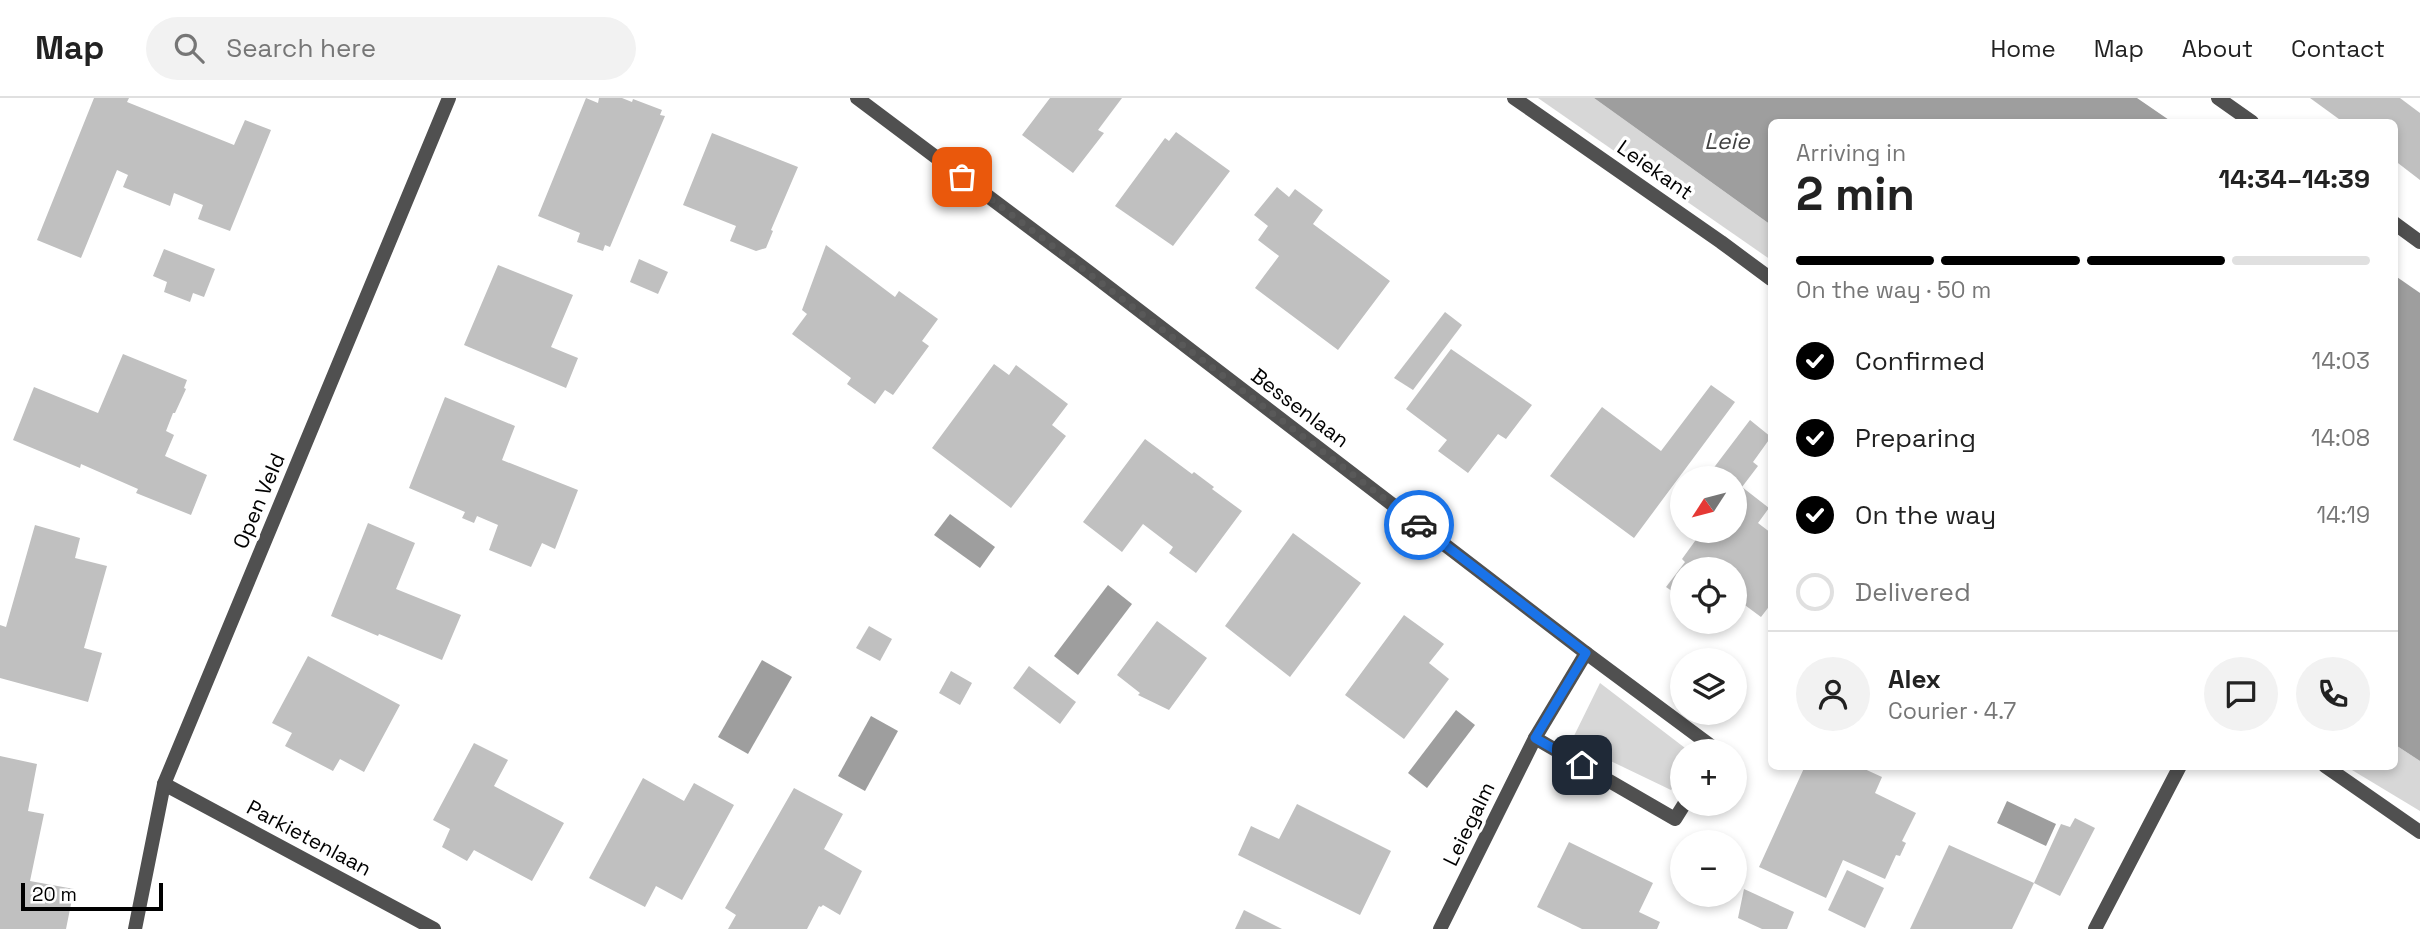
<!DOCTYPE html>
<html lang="en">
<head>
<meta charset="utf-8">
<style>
  :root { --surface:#fff; --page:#f2f2f2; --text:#222; --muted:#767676; --line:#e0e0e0; --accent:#000 }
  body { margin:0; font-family:"Space Grotesk",sans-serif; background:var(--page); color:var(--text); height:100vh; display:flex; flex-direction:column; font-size:26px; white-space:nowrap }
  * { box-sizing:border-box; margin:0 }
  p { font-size:23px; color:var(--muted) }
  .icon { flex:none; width:38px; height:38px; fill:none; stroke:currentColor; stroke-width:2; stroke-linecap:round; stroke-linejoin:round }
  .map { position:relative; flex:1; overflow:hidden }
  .side { position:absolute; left:1768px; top:21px; width:630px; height:651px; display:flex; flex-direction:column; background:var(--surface); border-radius:10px; box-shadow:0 4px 10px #0003 }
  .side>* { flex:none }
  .needle { width:46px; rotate:234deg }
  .controls { position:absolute; left:1670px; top:368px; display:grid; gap:14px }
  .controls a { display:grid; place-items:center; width:77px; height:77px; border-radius:50%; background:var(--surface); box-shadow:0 4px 10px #0003; font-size:35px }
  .scale { position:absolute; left:21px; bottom:18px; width:142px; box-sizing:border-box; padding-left:7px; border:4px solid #000; border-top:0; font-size:19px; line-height:24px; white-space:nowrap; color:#000; -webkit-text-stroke:5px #fff; paint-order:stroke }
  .pin { position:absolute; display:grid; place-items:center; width:60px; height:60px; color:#fff; margin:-30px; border-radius:14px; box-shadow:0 4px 10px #0006 }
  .courier { position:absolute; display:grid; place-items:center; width:70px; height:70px; margin:-35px; border:5px solid #1a73e8; border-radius:50%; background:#fff; color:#222; box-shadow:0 2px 9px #0007 }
  .overview em { font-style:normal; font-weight:700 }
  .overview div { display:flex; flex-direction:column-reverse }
  .overview { display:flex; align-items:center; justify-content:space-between; height:119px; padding:0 28px }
  h1 { font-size:46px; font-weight:700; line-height:52px }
  .bar { display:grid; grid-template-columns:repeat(4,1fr); gap:10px 7px; align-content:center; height:84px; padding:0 28px }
  .bar i { height:9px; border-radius:5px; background:var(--line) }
  .bar .selected { background:var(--accent) }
  .bar p { grid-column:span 4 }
  .line { display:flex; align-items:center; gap:18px; padding:0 28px; border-top:2px solid var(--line) }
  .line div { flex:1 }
  .round { display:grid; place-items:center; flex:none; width:74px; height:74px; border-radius:37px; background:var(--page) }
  ol { padding:0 28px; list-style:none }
  li { display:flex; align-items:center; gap:21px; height:77px }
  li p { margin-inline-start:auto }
  li .icon { padding:7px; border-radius:50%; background:var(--accent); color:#fff; stroke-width:4 }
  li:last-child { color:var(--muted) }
  li i { width:38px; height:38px; border:4px solid var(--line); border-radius:50% }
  header { display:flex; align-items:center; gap:42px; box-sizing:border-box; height:98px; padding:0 35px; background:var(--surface); border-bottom:2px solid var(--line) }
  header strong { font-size:33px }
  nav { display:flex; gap:38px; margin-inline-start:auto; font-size:24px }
  .search { width:490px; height:63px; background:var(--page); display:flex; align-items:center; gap:18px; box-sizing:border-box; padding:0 24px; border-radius:38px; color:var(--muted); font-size:26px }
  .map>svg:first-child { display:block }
</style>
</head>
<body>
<header>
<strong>Map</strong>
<div class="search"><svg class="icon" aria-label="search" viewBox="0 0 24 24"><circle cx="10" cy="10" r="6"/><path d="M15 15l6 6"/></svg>Search here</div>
<nav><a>Home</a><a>Map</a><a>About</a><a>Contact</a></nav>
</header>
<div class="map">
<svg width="2420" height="831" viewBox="0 0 2420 831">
  <rect width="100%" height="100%" fill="#fff"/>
  <g fill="#d7d7d7">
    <polygon points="1538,0 1594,0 1771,127 1771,162"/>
    <polygon points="1600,585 1689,653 1682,653 1682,677 1671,692 1571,644"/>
    <polygon points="2394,646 2420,663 2420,713 2347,669 2394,668"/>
  </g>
  <g fill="#9e9e9e">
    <polygon points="1594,0 2137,0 2172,24 1771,24 1771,127"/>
    <polygon points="2394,177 2420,195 2420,663 2394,646"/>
    <polygon points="950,416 995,449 980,470 934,437"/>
    <polygon points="1108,487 1132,506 1078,577 1054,558"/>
    <polygon points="762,562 792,579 748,656 718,639"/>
    <polygon points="1456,612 1475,627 1427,690 1408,675"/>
    <polygon points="871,618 898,633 865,693 838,678"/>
    <polygon points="2007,703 2056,726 2046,748 1997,725"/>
  </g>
  <g fill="#c0c0c0">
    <polygon points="94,0 129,0 127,4 234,47 245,22 271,32 230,133 198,121 203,107 174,95 170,108 123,89 128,77 117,72 81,160 37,142"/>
    <polygon points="586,0 598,5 599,0 622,0 632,4 633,1 662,12 660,17 665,18 610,149 605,147 603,153 577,144 580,135 538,118"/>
    <polygon points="1050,0 1122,0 1098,32 1104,35 1073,75 1022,37"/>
    <polygon points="2310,0 2400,0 2420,15 2420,82 2394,62 2394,24 2343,24"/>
    <polygon points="1176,34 1230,73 1173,148 1115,108 1165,40 1169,43"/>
    <polygon points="712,35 798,69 771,132 773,133 766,150 756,153 730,143 736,128 683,107"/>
    <polygon points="1277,89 1289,99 1295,91 1323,112 1313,126 1390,183 1338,252 1255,190 1279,158 1258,142 1268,128 1254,117"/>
    <polygon points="826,147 895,199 899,193 938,221 922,243 929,248 893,297 885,292 875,306 847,286 851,280 792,236 807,216 802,212"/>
    <polygon points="164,151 215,171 204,199 193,195 190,204 164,194 167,184 153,178"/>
    <polygon points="639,161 668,174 658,196 630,184"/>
    <polygon points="498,167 573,197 551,249 578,260 566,290 464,247"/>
    <polygon points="1445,214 1462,227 1413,292 1394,280"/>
    <polygon points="1451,251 1532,307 1506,341 1498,336 1468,375 1438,353 1447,342 1406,311"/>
    <polygon points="123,256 187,282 184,290 186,291 175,315 173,315 166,333 174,337 165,358 207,377 191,417 136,395 138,391 81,366 80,370 13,342 34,289 98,315"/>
    <polygon points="994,266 1009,277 1016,267 1068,306 1052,327 1066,338 1011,410 932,350"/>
    <polygon points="1711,287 1735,304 1634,440 1550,378 1602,309 1661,353"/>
    <polygon points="445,299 515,328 502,362 578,392 555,451 542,445 531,469 489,452 498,427 477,418 474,425 462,420 465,414 409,390"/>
    <polygon points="1750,322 1771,339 1753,364 1758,368 1742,389 1769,410 1758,425 1771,435 1771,506 1761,519 1734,499 1734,471 1682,471 1682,500 1666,489 1685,464 1682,461 1703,432 1734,432 1734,380 1706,380"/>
    <polygon points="1145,341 1192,376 1194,374 1214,389 1212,391 1242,413 1196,475 1169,455 1173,449 1143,426 1122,454 1083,424"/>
    <polygon points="368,425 415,445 396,491 461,517 442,562 379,536 378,538 331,518"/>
    <polygon points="35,427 80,440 75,460 107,468 84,550 102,555 88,604 0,580 0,527 6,529"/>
    <polygon points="1293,435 1361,485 1290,579 1225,528"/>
    <polygon points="1404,517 1444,546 1429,565 1449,581 1404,641 1345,597"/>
    <polygon points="1157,523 1207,560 1169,612 1138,597 1140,595 1117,577"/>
    <polygon points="869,528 892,541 880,563 856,550"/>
    <polygon points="308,558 400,607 364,674 340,661 333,673 285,648 292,635 272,625"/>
    <polygon points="1029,568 1076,604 1060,626 1013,590"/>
    <polygon points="951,573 972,585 960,607 939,595"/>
    <polygon points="474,645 508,662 494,688 564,725 532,783 474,752 467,763 442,749 450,731 433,722"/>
    <polygon points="0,658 37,666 28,713 44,716 30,783 74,791 66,831 0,831"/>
    <polygon points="1805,668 1858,668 1882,679 1875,695 1916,715 1902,743 1906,745 1900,758 1896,757 1885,781 1843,762 1826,800 1759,769"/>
    <polygon points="643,680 684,703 694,685 734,707 682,802 656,788 645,809 589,780"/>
    <polygon points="794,690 843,716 824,751 862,773 840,817 823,807 821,809 819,808 807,831 728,831 736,817 725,810"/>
    <polygon points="1297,706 1391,753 1360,817 1238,757 1251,728 1279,741"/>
    <polygon points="2075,720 2095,730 2060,798 2034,785 2061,726 2070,729"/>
    <polygon points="1569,744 1653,785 1639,814 1660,824 1657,831 1582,831 1537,809"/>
    <polygon points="1949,747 2034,785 2012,831 1910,831"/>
    <polygon points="1847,772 1884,790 1865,830 1828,812"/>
    <polygon points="1744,791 1794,814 1787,831 1762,831 1738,820"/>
    <polygon points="1244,812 1282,831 1235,831"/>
  </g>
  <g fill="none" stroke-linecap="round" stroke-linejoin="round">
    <g stroke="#505050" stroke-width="14">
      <polyline points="1514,0 1721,144 1771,181"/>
      <polyline points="2218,0 2252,24"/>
      <polyline points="2394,125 2420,144"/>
      <polyline points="2325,668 2420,734"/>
    </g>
    <g stroke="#505050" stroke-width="14">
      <polyline points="857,0 1089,174 1586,555 1718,653"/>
      <polyline points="1535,640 1675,721 1685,705"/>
      <polyline points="164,686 434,831"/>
      <polyline points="135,831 164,686 449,0"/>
      <polyline points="1440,831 1535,640 1586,555"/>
      <polyline points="2095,831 2180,668"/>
    </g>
  </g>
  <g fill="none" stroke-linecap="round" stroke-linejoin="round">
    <polyline stroke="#595959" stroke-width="7" stroke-dasharray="0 12.6" points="962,79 1419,427"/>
    <polyline stroke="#1a73e8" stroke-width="9" points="1419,427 1586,555 1535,640 1582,667"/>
  </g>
  <g text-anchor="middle" stroke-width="7" stroke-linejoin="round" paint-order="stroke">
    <g font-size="21" fill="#000" stroke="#fff">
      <text transform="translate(1655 72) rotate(35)" y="7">Leiekant</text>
      <text transform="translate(1300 310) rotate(37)" y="7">Bessenlaan</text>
      <text transform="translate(259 403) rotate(-67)" y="7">Open Veld</text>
      <text transform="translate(1469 726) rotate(-64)" y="7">Leiegalm</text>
      <text transform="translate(309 740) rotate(28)" y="7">Parkietenlaan</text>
    </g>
    <g font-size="23" font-style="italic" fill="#3f3f3f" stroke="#fff">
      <text x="1727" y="51">Leie</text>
    </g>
  </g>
</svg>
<div class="controls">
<a><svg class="needle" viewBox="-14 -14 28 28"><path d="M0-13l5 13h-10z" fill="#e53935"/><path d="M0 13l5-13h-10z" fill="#767676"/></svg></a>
<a><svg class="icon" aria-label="locate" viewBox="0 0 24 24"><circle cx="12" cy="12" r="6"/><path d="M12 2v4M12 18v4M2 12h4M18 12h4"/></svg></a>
<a><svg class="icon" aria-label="layers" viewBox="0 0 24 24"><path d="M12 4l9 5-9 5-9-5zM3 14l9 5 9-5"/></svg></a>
<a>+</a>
<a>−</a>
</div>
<div class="scale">20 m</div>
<div class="pin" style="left:962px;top:79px;background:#ea580c"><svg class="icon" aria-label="bag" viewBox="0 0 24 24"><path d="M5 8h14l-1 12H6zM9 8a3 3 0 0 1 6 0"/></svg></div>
<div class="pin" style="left:1582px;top:667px;background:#1f2937"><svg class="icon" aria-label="home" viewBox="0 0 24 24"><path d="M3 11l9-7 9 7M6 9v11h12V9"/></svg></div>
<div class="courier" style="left:1419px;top:427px"><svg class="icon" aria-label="car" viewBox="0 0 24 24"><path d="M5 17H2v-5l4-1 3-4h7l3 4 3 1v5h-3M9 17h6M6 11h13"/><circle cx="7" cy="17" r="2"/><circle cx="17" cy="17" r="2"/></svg></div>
<section class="side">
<div class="overview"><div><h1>2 min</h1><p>Arriving in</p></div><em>14:34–14:39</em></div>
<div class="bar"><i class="selected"></i><i class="selected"></i><i class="selected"></i><i></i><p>On the way · 50 m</p></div>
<ol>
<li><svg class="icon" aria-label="check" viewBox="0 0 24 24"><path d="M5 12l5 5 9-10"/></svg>Confirmed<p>14:03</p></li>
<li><svg class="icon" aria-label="check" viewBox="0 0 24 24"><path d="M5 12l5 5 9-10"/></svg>Preparing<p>14:08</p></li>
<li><svg class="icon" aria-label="check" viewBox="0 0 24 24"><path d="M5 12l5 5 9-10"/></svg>On the way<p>14:19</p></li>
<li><i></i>Delivered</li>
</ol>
<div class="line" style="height:126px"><a class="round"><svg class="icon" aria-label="person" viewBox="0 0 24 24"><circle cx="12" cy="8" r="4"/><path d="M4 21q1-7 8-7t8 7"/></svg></a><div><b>Alex</b><p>Courier · 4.7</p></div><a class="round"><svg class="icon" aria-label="chat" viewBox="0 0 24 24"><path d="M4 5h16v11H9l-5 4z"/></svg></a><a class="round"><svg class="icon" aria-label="phone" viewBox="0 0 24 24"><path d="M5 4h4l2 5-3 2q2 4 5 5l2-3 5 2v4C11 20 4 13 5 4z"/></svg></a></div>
</section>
</div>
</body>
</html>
